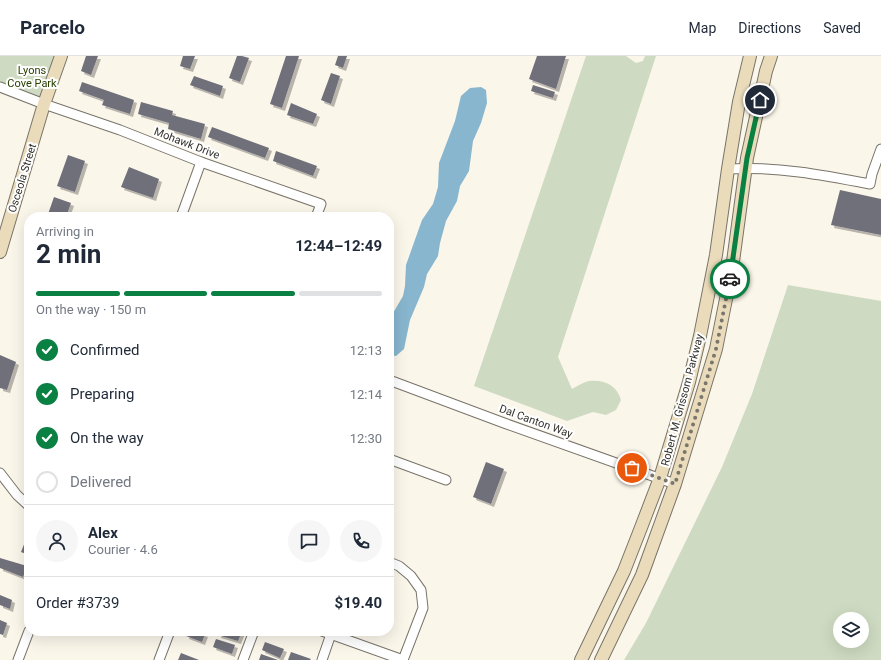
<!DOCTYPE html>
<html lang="en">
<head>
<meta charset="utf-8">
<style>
  :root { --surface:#fff; --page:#f6f6f7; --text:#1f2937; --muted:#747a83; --line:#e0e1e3; --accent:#0b8043 }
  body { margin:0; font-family:Roboto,sans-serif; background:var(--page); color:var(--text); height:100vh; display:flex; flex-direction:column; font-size:15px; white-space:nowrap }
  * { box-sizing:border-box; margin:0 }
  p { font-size:13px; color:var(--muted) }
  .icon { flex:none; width:22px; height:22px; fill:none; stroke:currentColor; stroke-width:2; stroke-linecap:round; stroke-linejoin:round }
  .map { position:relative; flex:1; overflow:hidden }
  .sheet { position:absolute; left:24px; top:156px; width:370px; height:424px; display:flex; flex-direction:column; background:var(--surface); border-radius:16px; box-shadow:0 4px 16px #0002 }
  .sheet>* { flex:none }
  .buttons { position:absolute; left:833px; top:556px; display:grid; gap:8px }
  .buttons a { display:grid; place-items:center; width:36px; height:36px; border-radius:50%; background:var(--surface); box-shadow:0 4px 16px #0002; font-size:20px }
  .pin { position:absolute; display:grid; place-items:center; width:34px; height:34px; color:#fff; margin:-17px; border:2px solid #fff; border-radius:50%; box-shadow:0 1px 4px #0007 }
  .courier { position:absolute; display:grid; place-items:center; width:40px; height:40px; margin:-20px; border:3px solid #0b8043; border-radius:50%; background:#fff; color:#222; box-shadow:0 1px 5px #0007 }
  .summary em { font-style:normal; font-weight:700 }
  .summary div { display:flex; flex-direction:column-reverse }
  .summary { display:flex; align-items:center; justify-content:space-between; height:68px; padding:0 12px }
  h1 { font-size:26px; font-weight:700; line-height:30px }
  .bar { display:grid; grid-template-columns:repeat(4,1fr); gap:6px 4px; align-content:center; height:48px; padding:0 12px }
  .bar i { height:5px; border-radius:3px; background:var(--line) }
  .bar .on { background:var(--accent) }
  .bar p { grid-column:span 4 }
  .line { display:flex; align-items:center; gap:10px; padding:0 12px; border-top:1px solid var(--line) }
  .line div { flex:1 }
  .round { display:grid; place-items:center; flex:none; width:42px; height:42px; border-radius:21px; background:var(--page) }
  ol { padding:0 12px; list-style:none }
  li { display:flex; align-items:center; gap:12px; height:44px }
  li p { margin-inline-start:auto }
  li .icon { padding:4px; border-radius:50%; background:var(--accent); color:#fff; stroke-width:4 }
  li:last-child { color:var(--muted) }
  li i { width:22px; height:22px; border:2px solid var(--line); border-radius:50% }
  header { display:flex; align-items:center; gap:24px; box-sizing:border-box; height:56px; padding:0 20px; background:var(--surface); border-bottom:1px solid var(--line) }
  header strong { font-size:19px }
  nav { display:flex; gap:22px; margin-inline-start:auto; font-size:14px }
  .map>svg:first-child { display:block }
</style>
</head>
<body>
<header>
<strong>Parcelo</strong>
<nav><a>Map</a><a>Directions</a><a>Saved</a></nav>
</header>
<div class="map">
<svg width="881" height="604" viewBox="0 0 881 604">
  <defs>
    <filter id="shadow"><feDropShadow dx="3" dy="3" stdDeviation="0" flood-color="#0004"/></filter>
  </defs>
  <rect width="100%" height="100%" fill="#fbf6ea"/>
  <g fill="#cedac1" fill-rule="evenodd">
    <polygon points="0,0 61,0 44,48 0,31"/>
    <path d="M586,0h40l10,7 7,-2 2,-5h11l-98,301 14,32c5,-3 12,-7 17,-8 15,-2 28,4 32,19l-5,10 -10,5 -13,-3 -26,9 -93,-35z"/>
    <path d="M788,229l93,16v359h-257l22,-37 76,-156 30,-73zM840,563h22v22h-22z"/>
  </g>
  <polygon fill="#87b6ce" points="481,31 486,34 487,47 481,67 473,85 469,115 460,130 457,145 446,165 440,187 438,200 427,218 424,231 410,264 404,293 396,300 389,299 389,264 403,240 405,230 406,209 422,164 433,148 438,131 439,107 455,65 461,40 470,32"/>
  <g fill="#706f7a" filter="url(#shadow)">
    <polygon points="86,0 98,0 91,19 81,15"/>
    <polygon points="183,0 195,0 190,13 180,10"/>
    <polygon points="237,0 242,0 249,2 240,26 229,22"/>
    <polygon points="286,0 299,0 282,52 270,48"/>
    <polygon points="338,0 347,0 343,12 335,9"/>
    <polygon points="537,0 566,0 556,33 529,23"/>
    <polygon points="331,17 340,20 331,48 321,44"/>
    <polygon points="194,20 223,30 220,40 190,29"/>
    <polygon points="82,26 134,44 130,58 102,49 104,44 79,35"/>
    <polygon points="533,29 555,36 553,42 531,35"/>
    <polygon points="141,46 173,55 172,59 205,68 201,83 168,73 169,67 138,58"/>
    <polygon points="291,47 317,58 313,68 287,59"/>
    <polygon points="212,71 269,92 265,102 208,81"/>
    <polygon points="276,95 317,110 313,120 273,105"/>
    <polygon points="68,99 85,105 75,136 57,130"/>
    <polygon points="129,111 159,123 153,142 121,131"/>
    <polygon points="840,134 881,143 881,179 831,169"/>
    <polygon points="54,141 71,147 66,161 47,161"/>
    <polygon points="0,299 16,306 7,334 0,332"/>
    <polygon points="486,406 504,413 491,448 473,441"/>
    <polygon points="29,476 29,499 21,496"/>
    <polygon points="0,502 27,510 23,521 0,512"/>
    <polygon points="0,539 12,544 10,553 0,549"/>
    <polygon points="0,564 7,567 3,579 0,578"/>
    <polygon points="188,575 196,575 205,578 202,586 186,580"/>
    <polygon points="219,575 242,575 238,585 218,579"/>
    <polygon points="216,583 235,589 232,598 213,591"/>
    <polygon points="265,586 284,593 280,602 262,594"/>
    <polygon points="291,596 311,603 310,604 288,604"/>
    <polygon points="181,597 199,604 178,604"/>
    <polygon points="261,598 278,604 259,604"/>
  </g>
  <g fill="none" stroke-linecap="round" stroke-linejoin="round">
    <defs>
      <g id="street">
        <polyline points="0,31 44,48 120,74 201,106 321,148 316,161"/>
        <path d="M728,113c47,-3 95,6 142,15l2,-10 9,-25"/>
        <polyline points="181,161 201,106"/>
        <polyline points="389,324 504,367 675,428"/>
        <polyline points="389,403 446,424"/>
        <polyline points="0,417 17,439 29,450"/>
        <polyline points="389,506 399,510 411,520 421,534 423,552 403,604"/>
        <polyline points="322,575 403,604"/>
        <polyline points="18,604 29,575"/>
        <polyline points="159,604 170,575"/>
        <polyline points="243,604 254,575"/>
        <polyline points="322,604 331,578"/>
      </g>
      <g id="secondary">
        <polyline points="0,196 44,48 61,0"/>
        <polyline points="581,604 624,515 642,469 660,422 689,326 700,280 716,199 728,113 739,46 750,0"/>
        <polyline points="601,604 642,519 675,428 716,293 732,213 747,102 766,15 771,0"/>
      </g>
    </defs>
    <use href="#street" stroke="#79746a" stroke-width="11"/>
    <use href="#secondary" stroke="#79746a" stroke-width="14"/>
    <use href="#street" stroke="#fff" stroke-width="9"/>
    <use href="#secondary" stroke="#eadcbb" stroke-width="12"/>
  </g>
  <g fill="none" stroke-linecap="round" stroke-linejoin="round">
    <polyline stroke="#79766e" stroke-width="4" stroke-dasharray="0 7.2" points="632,412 675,428 716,293 730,223"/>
    <polyline stroke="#0b8043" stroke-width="5" points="730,223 747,102 760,44"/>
  </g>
  <g text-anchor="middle" stroke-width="4" stroke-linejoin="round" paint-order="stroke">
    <g font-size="11" fill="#283f00" stroke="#fff">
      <text x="32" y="18">Lyons<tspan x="32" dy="13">Cove Park</tspan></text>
    </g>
    <g font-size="11" fill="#33312c" stroke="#fff">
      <text transform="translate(187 87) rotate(21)" y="4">Mohawk Drive</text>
      <text transform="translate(22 122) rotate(-73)" y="4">Osceola Street</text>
      <text transform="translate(682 344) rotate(-75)" y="4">Robert M. Grissom Parkway</text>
      <text transform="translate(536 365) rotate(20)" y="4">Dal Canton Way</text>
    </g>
  </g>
</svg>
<div class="buttons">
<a><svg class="icon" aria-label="layers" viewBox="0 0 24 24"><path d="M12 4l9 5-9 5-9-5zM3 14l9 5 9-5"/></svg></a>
</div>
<div class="pin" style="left:632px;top:412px;background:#ea580c"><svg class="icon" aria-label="bag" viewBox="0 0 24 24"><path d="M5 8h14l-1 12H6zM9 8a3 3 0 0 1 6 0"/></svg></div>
<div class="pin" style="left:760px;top:44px;background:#1f2937"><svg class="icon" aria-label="home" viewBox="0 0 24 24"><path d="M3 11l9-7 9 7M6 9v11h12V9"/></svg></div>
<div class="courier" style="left:730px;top:223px"><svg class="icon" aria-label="car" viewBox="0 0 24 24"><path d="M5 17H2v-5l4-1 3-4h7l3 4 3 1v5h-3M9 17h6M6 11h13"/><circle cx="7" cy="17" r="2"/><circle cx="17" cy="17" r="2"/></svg></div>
<section class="sheet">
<div class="summary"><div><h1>2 min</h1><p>Arriving in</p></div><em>12:44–12:49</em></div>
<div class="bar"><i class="on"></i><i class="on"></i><i class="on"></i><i></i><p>On the way · 150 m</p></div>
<ol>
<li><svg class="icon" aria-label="check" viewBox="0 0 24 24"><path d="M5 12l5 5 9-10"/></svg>Confirmed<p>12:13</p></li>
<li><svg class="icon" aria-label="check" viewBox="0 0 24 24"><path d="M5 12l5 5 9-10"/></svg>Preparing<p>12:14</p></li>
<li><svg class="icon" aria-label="check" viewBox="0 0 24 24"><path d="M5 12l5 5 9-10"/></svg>On the way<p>12:30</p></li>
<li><i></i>Delivered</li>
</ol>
<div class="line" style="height:72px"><a class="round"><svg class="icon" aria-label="person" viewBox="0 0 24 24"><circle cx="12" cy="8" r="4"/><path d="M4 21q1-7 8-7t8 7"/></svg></a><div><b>Alex</b><p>Courier · 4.6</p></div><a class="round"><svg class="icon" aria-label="chat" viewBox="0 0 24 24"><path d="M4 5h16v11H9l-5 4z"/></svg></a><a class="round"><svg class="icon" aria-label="phone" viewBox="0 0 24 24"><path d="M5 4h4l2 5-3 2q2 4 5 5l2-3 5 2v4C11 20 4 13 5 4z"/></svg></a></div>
<div class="line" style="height:52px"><div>Order #3739</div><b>$19.40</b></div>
</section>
</div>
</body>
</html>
